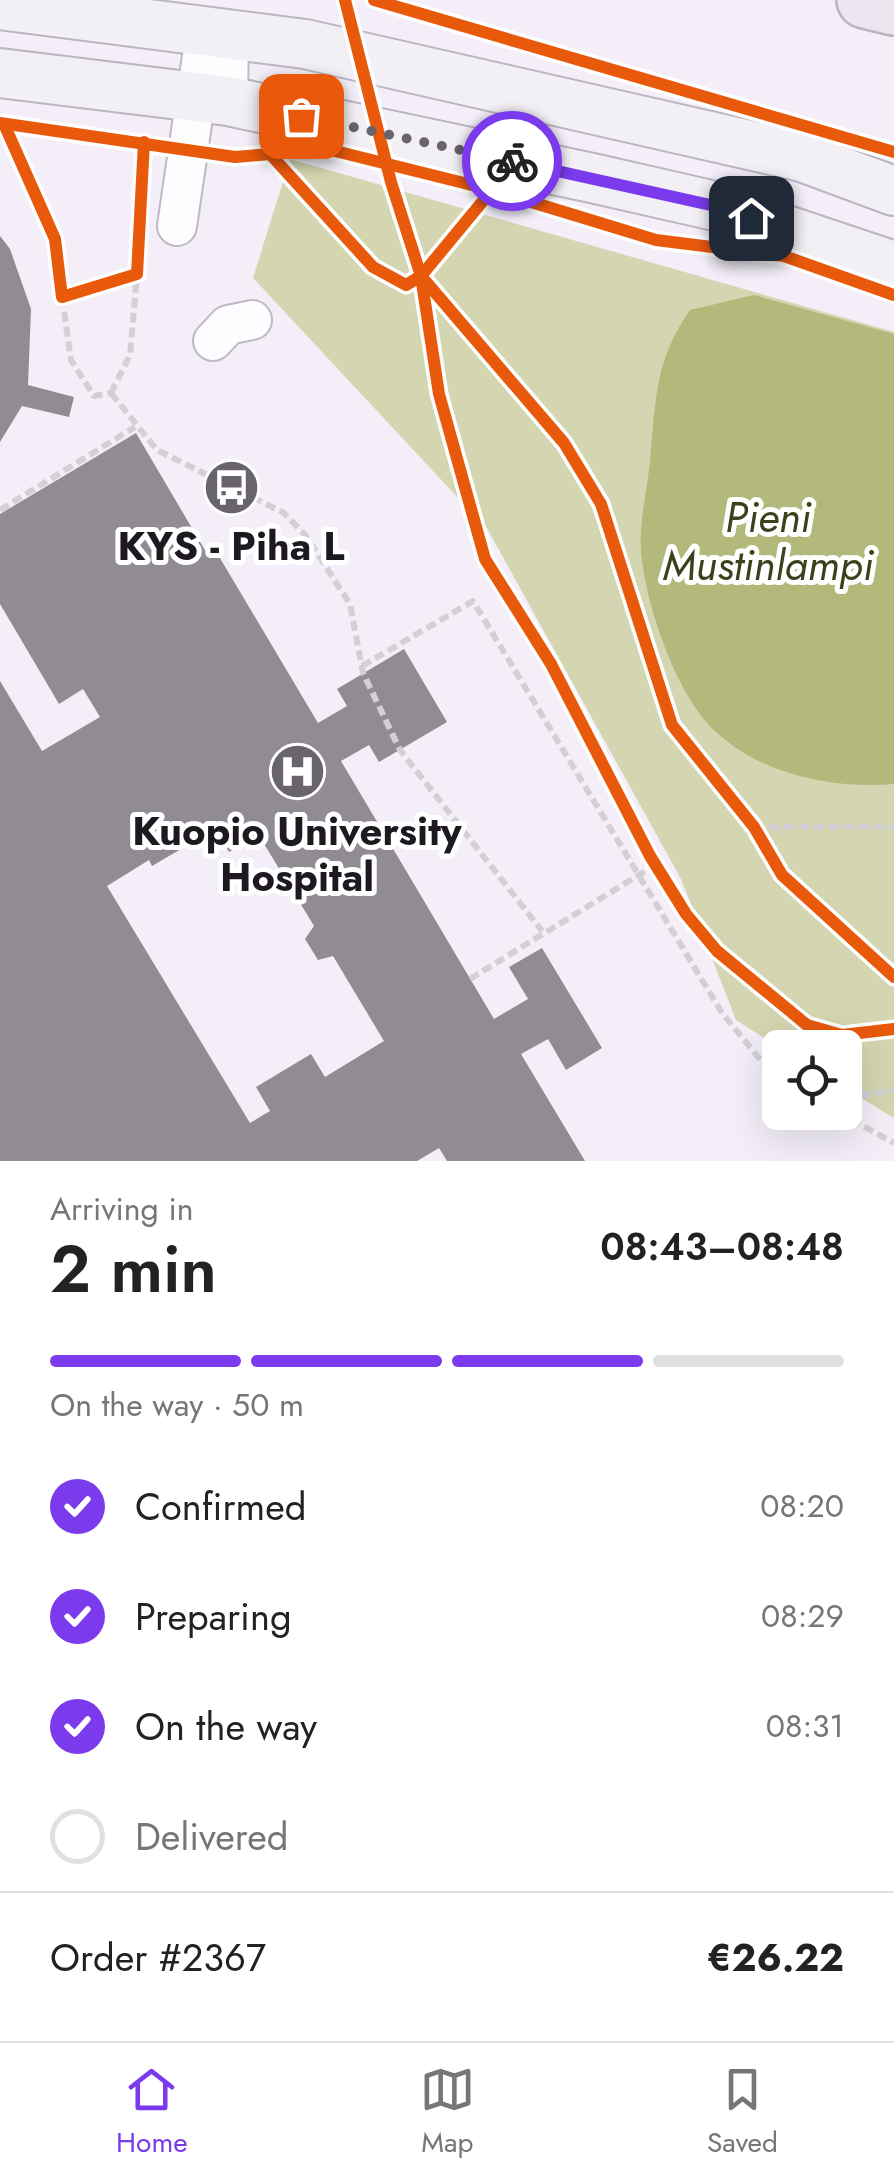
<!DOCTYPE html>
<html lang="en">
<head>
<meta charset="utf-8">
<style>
  :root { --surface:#fff; --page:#f2f2f2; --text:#222; --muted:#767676; --line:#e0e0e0; --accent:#7c3aed }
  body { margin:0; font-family:Jost,sans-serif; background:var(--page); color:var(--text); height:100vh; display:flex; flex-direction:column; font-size:38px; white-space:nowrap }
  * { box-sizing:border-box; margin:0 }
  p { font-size:32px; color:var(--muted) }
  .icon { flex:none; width:55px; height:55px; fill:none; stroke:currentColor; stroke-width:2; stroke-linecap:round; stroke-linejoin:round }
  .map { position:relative; height:1161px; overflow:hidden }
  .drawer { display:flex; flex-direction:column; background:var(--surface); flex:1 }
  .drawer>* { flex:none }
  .tools { position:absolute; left:762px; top:1030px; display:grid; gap:20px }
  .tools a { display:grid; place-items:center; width:100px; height:100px; border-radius:15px; background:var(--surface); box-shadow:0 10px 40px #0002; font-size:50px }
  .pin { position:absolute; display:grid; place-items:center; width:85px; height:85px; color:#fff; margin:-42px; border-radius:20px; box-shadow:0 5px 15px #0006 }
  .courier { position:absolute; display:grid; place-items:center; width:100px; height:100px; margin:-50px; border:8px solid #7c3aed; border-radius:50%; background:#fff; color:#222; box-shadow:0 2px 12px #0007 }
  .summary em { font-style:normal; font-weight:600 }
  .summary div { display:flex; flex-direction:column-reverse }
  .summary { display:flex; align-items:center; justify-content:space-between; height:170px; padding:0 50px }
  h1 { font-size:65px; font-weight:600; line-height:75px }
  .bar { display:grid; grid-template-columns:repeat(4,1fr); gap:15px 10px; align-content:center; height:120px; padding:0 50px }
  .bar i { height:12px; border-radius:8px; background:var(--line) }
  .bar .active { background:var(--accent) }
  .bar p { grid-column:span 4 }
  .line { display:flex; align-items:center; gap:25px; padding:0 50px; border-top:2px solid var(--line) }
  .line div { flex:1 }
  ol { padding:0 50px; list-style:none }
  li { display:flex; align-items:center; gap:30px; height:110px }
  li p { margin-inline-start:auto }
  li .icon { padding:10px; border-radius:50%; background:var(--accent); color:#fff; stroke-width:4 }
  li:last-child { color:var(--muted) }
  li i { width:55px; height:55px; border:5px solid var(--line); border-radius:50% }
  .tabs { display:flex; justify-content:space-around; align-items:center; height:140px; border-top:2px solid var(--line); background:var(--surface); font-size:28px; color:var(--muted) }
  .tabs a { display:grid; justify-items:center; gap:5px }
  .tabs .active { color:var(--accent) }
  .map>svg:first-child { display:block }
</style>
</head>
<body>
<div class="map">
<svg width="894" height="1161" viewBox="0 0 894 1161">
  <rect width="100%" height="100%" fill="#f3eef8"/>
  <polygon fill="#d3d6b0" points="290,159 894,332 894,1118 845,1088 845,1048 780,1048 736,1020 681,879 488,530 253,278"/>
  <path fill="#b3b97b" d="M754,295l140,39v450c-60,5 -132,-9 -178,-52 -40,-37 -70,-126 -75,-180 -2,-29 6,-62 9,-91 6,-61 4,-99 40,-151z"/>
  <g fill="#918c94" fill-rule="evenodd">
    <polygon points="0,236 10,249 31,309 28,385 74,397 69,417 22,406 0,442"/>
    <path d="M136,433l70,119 8,-4 104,175 29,-17 -10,-17 67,-40 43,73 -68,40 -10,-17 -28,16 153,258 34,-20 -19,-32 33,-19 60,100 -36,22 -18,-31 -27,15 64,107h-138l-8,-13 -22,13h-417v-480l42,70 58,-34 -17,-28 -24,15 -59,-100v-90zM211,821l18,31 29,-18 56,92 -9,13 13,21 15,-4 51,85 -59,36 -14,-23 -55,33 14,24 -20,12 -143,-237 42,-26 3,6 29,-17 -4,-7z"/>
  </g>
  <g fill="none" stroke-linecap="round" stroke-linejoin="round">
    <defs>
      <g id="minor">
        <polyline points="228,101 229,32"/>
        <polyline points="177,226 206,29"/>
        <polyline points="213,341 228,325 252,320"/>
      </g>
      <g id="major">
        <polyline points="0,5 305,44 802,157 894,191"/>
        <polyline points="0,73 228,101 592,178 715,206 894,266"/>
      </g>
      <polyline id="highway" points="865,0 894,7"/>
    </defs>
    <use href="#minor" stroke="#beb9c3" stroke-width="42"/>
    <use href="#major" stroke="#bbb5c1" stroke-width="52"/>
    <use href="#highway" stroke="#bbb5c1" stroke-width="60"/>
    <g stroke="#d2d0d4" stroke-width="6" stroke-dasharray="10 5" stroke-linecap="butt">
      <polyline points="62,297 71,360 94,396 111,393"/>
      <polyline points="111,393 157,450 284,513 306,536 350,604 363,673 400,750 542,931"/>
      <polyline points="111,393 130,355 137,274"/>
      <polyline points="0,510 135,427"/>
      <polyline points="362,666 473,601 722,1013 764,1064 780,1074"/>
      <polyline points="754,827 894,827"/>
      <polyline points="470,979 655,865"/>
      <polyline points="845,1098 894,1090"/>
      <polyline points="838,1112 894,1143"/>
    </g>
    <use href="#minor" stroke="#fdfcfe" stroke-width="38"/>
    <use href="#major" stroke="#f2f0f5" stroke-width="48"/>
    <use href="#highway" stroke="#ebe6ef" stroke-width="55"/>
    <defs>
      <g id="cycleway">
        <polyline points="345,0 391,182 421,276 439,394 485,559 551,664 650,856 686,914 717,951 807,1025 842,1035 894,1029"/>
        <polyline points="374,0 894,152"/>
        <polyline points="0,123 235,157 270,154 295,141 492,190 656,240 784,256 894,295"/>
        <polyline points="4,124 55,239 62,297 137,274 144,142"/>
        <polyline points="270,154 373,267 406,285 421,276 492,190"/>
        <polyline points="421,276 564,443 601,504 672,725 754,827 782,875 894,977"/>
      </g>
    </defs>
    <use href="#cycleway" stroke="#fff" stroke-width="19"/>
    <use href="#cycleway" stroke="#e8590c" stroke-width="12"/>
  </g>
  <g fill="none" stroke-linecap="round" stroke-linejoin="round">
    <polyline stroke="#69646c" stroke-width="10" stroke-dasharray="0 18" points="301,116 512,161"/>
    <polyline stroke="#7c3aed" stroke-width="12" points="512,161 715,206 751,218"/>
  </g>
  <defs>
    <symbol id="bus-disc" viewBox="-11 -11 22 22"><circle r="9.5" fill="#69646c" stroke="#fff"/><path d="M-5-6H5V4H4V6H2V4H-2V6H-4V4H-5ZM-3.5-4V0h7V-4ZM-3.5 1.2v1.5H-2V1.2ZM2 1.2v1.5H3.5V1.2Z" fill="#fff"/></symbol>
    <symbol id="hospital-disc" viewBox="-11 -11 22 22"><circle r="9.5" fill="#69646c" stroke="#fff"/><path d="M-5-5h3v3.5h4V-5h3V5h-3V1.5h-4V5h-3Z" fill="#fff"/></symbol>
  </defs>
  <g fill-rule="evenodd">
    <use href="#bus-disc" x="200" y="456" width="63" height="63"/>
    <use href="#hospital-disc" x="266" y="740" width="63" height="63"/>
  </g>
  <g text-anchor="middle" stroke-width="10" stroke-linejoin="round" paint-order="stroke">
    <g font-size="40" font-weight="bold" fill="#1e1921" stroke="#fff">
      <text x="231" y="560">KYS - Piha L</text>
      <text x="297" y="845">Kuopio University<tspan x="297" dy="46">Hospital</tspan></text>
    </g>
    <g font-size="42" font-style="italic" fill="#3d411b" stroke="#fff">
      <text x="768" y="532">Pieni<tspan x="768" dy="48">Mustinlampi</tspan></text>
    </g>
  </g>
</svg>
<div class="tools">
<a><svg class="icon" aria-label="locate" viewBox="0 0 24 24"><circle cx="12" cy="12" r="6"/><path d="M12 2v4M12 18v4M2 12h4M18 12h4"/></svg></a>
</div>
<div class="pin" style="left:301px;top:116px;background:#ea580c"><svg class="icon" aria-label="bag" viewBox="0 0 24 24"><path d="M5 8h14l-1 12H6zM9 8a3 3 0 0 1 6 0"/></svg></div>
<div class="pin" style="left:751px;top:218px;background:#1f2937"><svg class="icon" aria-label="home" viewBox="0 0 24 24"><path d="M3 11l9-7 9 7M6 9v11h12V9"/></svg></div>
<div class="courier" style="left:512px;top:161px"><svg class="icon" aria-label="bike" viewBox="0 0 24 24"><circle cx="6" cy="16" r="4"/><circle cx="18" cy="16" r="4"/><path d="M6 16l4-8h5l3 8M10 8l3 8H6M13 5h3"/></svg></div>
</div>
<section class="drawer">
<div class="summary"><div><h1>2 min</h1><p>Arriving in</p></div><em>08:43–08:48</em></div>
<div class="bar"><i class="active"></i><i class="active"></i><i class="active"></i><i></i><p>On the way · 50 m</p></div>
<ol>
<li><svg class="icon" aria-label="check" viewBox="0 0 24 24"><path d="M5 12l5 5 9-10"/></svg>Confirmed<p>08:20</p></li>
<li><svg class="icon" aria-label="check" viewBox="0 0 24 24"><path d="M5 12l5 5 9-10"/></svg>Preparing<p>08:29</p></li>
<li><svg class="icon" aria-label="check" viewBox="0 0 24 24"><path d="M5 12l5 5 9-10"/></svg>On the way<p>08:31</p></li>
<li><i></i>Delivered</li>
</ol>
<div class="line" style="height:130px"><div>Order #2367</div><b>€26.22</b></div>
</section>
<nav class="tabs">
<a class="active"><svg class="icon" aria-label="home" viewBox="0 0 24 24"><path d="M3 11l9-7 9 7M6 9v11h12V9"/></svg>Home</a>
<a><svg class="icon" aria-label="map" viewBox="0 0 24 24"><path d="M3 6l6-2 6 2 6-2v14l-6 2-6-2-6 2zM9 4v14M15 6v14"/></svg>Map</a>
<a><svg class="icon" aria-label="saved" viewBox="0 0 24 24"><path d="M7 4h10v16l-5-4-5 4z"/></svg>Saved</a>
</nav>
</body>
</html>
